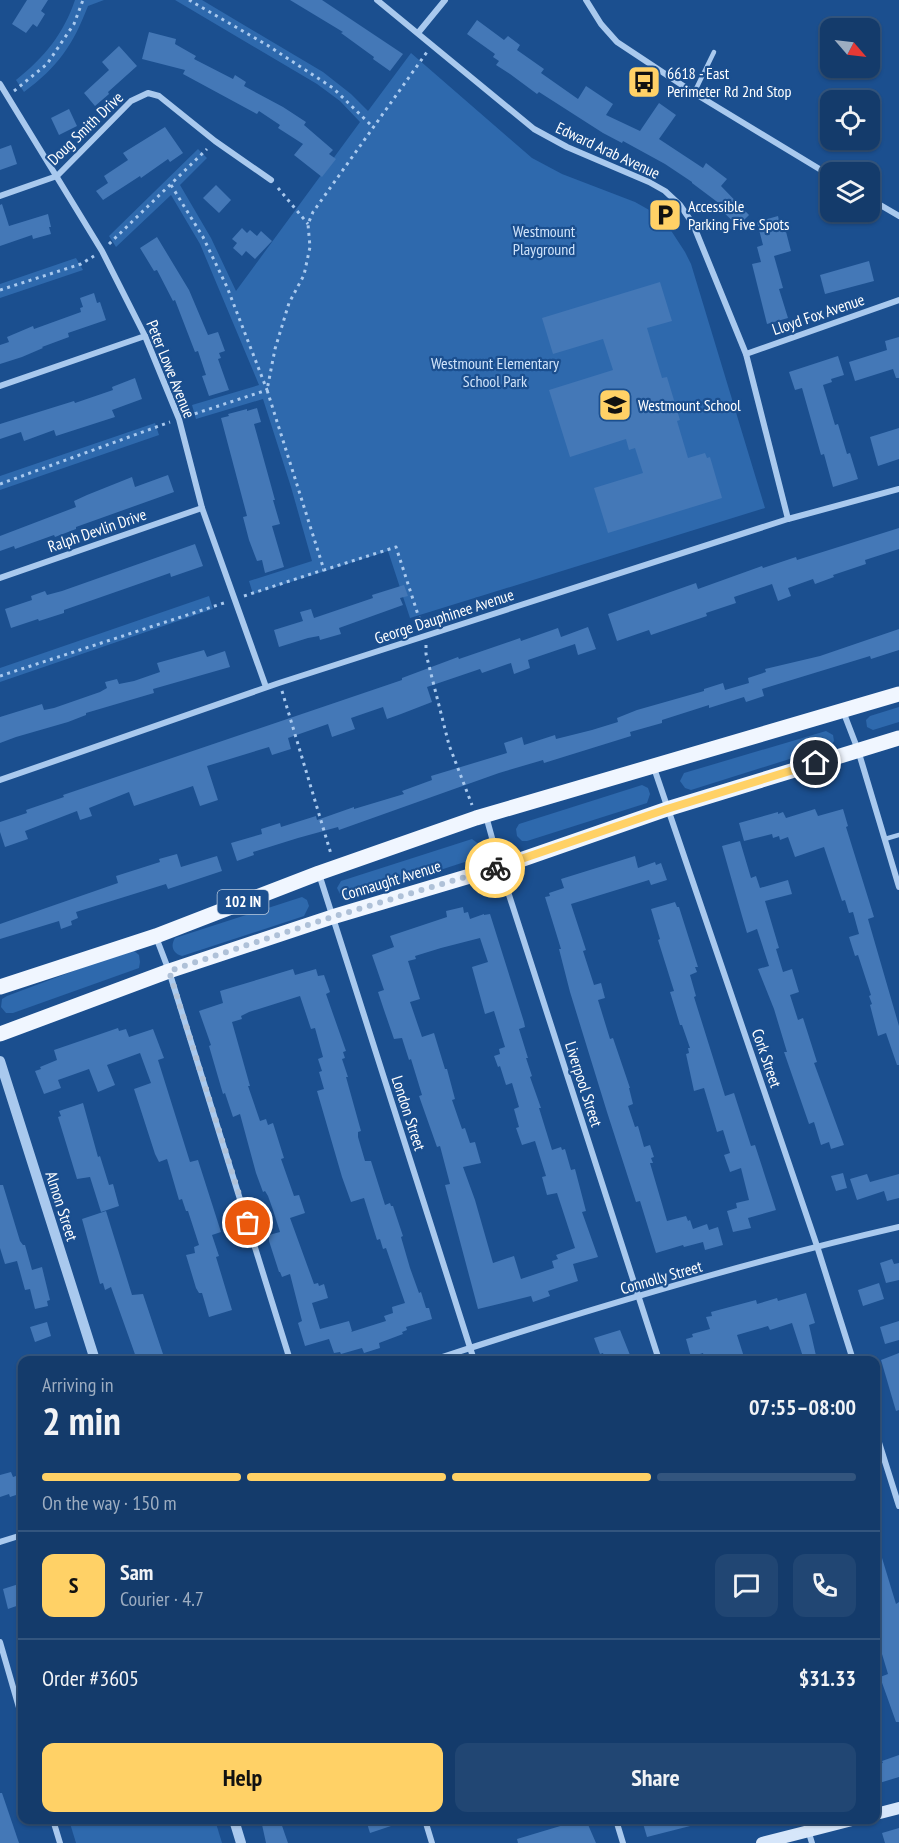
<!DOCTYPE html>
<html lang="en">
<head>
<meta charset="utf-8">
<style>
  :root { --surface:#143b6b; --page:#214673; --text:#f1f3f6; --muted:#9dadc1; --line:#33557e; --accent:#ffd166 }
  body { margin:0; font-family:"PT Sans Narrow",sans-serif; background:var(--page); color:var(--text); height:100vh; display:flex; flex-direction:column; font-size:22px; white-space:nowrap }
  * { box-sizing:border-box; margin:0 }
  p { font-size:20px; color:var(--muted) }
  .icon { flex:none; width:33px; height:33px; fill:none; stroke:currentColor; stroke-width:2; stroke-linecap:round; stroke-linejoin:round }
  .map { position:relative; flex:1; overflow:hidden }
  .drawer { position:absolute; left:18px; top:1356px; width:862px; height:468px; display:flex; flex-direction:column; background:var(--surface); border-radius:12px; box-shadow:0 2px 4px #0004,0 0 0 2px var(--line) }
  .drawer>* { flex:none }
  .needle { width:39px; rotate:118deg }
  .fabs { position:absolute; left:820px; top:18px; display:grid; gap:12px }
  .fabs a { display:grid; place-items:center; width:60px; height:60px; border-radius:12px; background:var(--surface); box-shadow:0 2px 4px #0004,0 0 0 2px var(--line); font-size:30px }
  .pin { position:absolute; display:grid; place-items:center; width:51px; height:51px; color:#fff; margin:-26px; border:3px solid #fff; border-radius:50%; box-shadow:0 2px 6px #0007 }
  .courier { position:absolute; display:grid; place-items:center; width:60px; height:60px; margin:-30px; border:4px solid #ffd166; border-radius:50%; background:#fff; color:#222; box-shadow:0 2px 8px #0007 }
  .summary em { font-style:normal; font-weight:600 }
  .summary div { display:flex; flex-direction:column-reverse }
  .summary { display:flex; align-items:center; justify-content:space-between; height:102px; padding:0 24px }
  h1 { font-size:39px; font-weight:600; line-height:45px }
  .bar { display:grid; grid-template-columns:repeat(4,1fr); gap:9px 6px; align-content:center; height:72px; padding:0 24px }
  .bar i { height:8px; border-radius:4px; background:var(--line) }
  .bar .selected { background:var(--accent) }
  .bar p { grid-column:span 4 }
  .line { display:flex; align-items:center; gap:15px; padding:0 24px; border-top:2px solid var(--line) }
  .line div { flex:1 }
  .round { display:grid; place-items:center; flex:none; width:63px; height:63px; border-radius:12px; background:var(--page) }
  .action { display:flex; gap:12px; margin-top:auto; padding:12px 24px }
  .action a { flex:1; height:69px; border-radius:12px; background:var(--accent); color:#111; font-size:24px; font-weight:600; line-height:69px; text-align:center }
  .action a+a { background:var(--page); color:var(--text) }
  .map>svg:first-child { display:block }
</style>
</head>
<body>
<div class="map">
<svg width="899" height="1843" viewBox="0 0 899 1843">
  <rect width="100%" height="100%" fill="#1b4f8f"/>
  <g fill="#2e69ad">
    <path d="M75,0h29l-16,6c-15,39 -30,61 -64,86l-8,-12c28,-22 48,-47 59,-80z"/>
    <polygon points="175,0 202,0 323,72 351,94 368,111 411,53 532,158 562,174 635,202 651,211 670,229 685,252 691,264 765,508 410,618 388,551 253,594 249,581 312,561 291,487 263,399 196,419 192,405 259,385 200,244 171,195 116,247 109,236 198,149 207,158 180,185 211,238 236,291 360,122 340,101 317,84"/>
    <polygon points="76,258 83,270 0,298 0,284"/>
    <polygon points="155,423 159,435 0,490 0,476"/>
    <polygon points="209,596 213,609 0,682 0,668"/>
    <polygon points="899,707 899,722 873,730 867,727 866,720 870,716"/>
    <polygon points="826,731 833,735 834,741 831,746 691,790 685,788 680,781 684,773"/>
    <polygon points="642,785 648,788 650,794 647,803 527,841 522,841 517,836 516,829 519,824"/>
    <polygon points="472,839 480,845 481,853 477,858 351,899 341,896 337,888 341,881"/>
    <path d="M302,897l5,3 2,6 -5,10 -122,40c-9,-2 -12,-10 -7,-18z"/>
    <polygon points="132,949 139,955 140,962 139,968 13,1013 6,1013 1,1007 2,999 7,996"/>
    <polygon points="69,1820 215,1820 222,1843 76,1843"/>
  </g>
  <g fill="#4478b7" fill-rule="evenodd">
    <polygon points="27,0 48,0 41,11 45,14 37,27 33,24 26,33 12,24"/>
    <polygon points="290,0 322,0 403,54 390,71 373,59 374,57 341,33 343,32"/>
    <polygon points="477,20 504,40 508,36 520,45 517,50 544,69 541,73 578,99 586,86 613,104 606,115 640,131 659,103 676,115 659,139 703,168 706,163 727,179 721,186 749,215 738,226 721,210 724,207 692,183 692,182 665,164 623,141 622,143 603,133 539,92 537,94 510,74 496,65 499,61 493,57 495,54 467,34"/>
    <polygon points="149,32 176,39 175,44 196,56 194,59 233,79 235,75 246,82 244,86 283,107 306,122 304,125 333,150 329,154 336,159 322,177 294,155 303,144 278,128 280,125 259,111 257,114 183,74 185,70 142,59"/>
    <polygon points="119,46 137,66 108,92 109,94 95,106 84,93 109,70 102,62"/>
    <polygon points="69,109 77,126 59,135 51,118"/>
    <polygon points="165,127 183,153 170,162 168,159 141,178 140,176 103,200 96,191 108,183 104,176 128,160 123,153"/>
    <polygon points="11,145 17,164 0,170 0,149"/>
    <polygon points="216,185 231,200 219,213 203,198"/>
    <polygon points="2,204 9,226 48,214 51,227 49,227 51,234 33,239 32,235 0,246 0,205"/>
    <polygon points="778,216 780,225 784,224 791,251 774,256 783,288 779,289 788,318 767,324 752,264 761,262 757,247 763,245 757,222"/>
    <polygon points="242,228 247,233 250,230 257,236 261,231 272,241 255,259 246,251 242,256 233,248 237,243 232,239"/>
    <polygon points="157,237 189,290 208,335 218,332 225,351 219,353 221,358 218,359 229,390 209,396 202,376 206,375 198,351 195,352 175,300 173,301 157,270 154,271 140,248"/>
    <polygon points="869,261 874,281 825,294 820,275"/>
    <polygon points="660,282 672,321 647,328 662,378 667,377 680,420 677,421 688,458 705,453 707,458 710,457 722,498 608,533 594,488 643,473 635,448 629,450 626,439 570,457 549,390 613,370 603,339 553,354 542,318"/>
    <polygon points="94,293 97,303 100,302 106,320 68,333 69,337 42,347 43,348 22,357 0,364 0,345 9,342 7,337 33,326 34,329 81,312 80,308 83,307 80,298"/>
    <polygon points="899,337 899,378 896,378 893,369 855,381 849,362 887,350 885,341"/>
    <polygon points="838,356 844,375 831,379 832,382 823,385 835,425 838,424 847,454 850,453 858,479 833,487 824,454 821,455 802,388 795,390 789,372"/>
    <polygon points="135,378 142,399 112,410 115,417 56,436 54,430 24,441 21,432 0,439 0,424 74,401 75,403 113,390 112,387"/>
    <polygon points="257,408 261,422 254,424 275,500 273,500 280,524 272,526 284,567 265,573 262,560 257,561 249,540 243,517 247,516 221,418 229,416 228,414 247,409 247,411"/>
    <polygon points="899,428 899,459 878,466 870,437"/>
    <polygon points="168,475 174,492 76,527 76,529 55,537 54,535 15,549 14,546 0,551 0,536 76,507 74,501 87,495 132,477 135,487"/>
    <polygon points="899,528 899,549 865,560 866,564 833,575 834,577 815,584 813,579 788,588 791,596 778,601 772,584 734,597 736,603 706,613 707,616 651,635 649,630 617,641 608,614 696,583 698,589 762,566 763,568 796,557 797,560"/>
    <polygon points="195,544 203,566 171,577 170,573 64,610 64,613 39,621 38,619 11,628 5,609 32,600 31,596 45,591 47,595 62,591"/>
    <polygon points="404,585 408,596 400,598 403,605 339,628 341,634 320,640 319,636 308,638 279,647 274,630 303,621 300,612 311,609 314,618 373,598 372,595"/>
    <polygon points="588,627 596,649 578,655 575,644 528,660 530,668 514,674 511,663 482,673 480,669 427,687 432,702 401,714 387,719 383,707 351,718 355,729 332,737 328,724 288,738 291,749 272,755 269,747 207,766 218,800 200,806 193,786 134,806 129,792 89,808 92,816 80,820 77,811 25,831 28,839 5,847 0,832 0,822 27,813 26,810 64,797 63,795 402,680 402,678 458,657 459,659 520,638 521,641 558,628 561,637"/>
    <polygon points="899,629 899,650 871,659 870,656 762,689 764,696 746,702 744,697 709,708 709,705 662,720 662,723 630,732 631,736 544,763 543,760 499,773 339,830 338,827 298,838 253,852 254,855 237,861 231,843 262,834 261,829 280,823 281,827 316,816 317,820 354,807 354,809 404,794 402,791 432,780 431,776 507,753 504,743 522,737 524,745 555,735 556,739 592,730 618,722 617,718 637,710 704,691 704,689 723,683 725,690 749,683 748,678 766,672 765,669 820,656"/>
    <polygon points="204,650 207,657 225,651 230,667 153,689 154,693 86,713 86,715 68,722 16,737 0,743 0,717 42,704 44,710 54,708 100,692 107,688 105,682 117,679 119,684 134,681 160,672 157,663"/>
    <polygon points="815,809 818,816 843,809 848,826 846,827 874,917 868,919 899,1026 899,1065 897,1065 886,1033 878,1036 870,1005 872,1004 869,996 871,995 858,955 855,956 849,937 859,934 853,912 849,913 845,900 842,901 824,847 795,857 788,837 780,840 779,836 773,838 772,834 744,841 739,823 778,812 778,814 783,812 786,818"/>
    <polygon points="740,841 751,878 756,876 760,888 788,880 792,894 765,901 779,948 776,949 783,972 792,969 799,992 790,995 798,1020 803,1018 817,1062 814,1063 844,1145 831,1149 829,1142 821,1145 814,1122 809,1124 784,1052 787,1052 774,1009 758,969 769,966 757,929 747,933 742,916 722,846"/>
    <polygon points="177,854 181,867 217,856 222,871 168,889 166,884 76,912 78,918 71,921 72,925 61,929 59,921 0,939 0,924 118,883 116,876 160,862 159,859"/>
    <polygon points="635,856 638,868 655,862 656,865 661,863 667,880 651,885 649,880 571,904 586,950 583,951 594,985 601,983 605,998 598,1000 610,1039 613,1038 630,1088 629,1088 633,1104 628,1106 635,1127 638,1126 644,1147 650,1145 654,1157 651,1158 653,1163 650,1163 667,1221 686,1216 688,1221 690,1220 693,1229 707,1224 709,1230 718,1227 723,1245 705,1250 703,1242 684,1247 683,1245 656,1253 640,1201 636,1202 607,1112 570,992 559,949 561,949 545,897 550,896 549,893 564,888 561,879"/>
    <polygon points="675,902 677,907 679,907 698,967 695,967 697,972 690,975 696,996 694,997 725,1096 734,1093 751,1146 755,1145 776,1210 748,1218 751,1228 733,1232 727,1211 737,1208 736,1203 749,1200 741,1168 730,1172 724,1155 730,1153 723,1130 717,1132 704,1088 694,1091 686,1054 689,1053 688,1048 690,1048 682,1025 680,1025 670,992 674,991 658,940 660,939 651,909"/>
    <path d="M463,907l1,6 4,-1 2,7 14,-5v1l6,-1 34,108 1,5 -6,2 9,29h-2l6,18 -2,1 11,31h-2l13,42 9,-3 1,3 3,-1 6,21 4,-1 11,42 -4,1 16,45 -25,7 5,17 -30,10 2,5 -17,6 -2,-6 -53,13 -33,-124 5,-1 -10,-38 -3,1 -18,-51 3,-1 -11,-36 -2,1 -7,-22 -8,1 -10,-29 -6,-18 6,-2 -12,-35 22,-8 -4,-11 57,-19 -1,-6zM480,938l8,24 -16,5 13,47 9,-3 11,36 -6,2 1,5 -6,2 4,11 2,-1 6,19 6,-2 7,24 -5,2 5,18 -3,1 6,17 13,-4 11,35 -4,1 5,18 10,-2 18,55 -19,7 2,4 -6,2 2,7 -33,11 -7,-23 -21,7 -18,-63 -12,-33 18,-4 -6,-21 -5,1 -5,-15 -3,1 -10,-29 3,-1 -8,-30h-2l-11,-36 -12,4 -12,-35 10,-3 -12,-38 8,-2 -1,-3 26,-8z"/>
    <path d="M293,969l2,6 21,-6 2,7 6,-1 6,17 -4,2 20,57 -3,1 2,6 -3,1 6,18h-2l15,54 -3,1v5l7,24h6l14,44 5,-2 1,3h2l10,30 -2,1 9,31 9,25 2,-1 5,16h3l3,11 -26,8 1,3 -5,2 1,2 -24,9 1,5 -16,5 -2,-5 -21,6 -1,-2 -6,1 -5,-14 -24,7 -7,-23 4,-2 -12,-47 -8,3 -2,-5h-1l-10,-31v-6l11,-3 -7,-22 -5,-14 -3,-5 -2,1 -7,-19 -16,-59 -7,3 -8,-24 -2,1 -14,-48 2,-1 -12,-34 24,-8 -3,-12zM300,996l11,33 4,-1 8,29 -5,2 4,12 -3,1 5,17 -7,2 25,86 9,25 13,-4 13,42 3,-1 3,10 3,-1 19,55 -13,4 1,6 -9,3 2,5 -35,11 1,-1 -3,-10 -29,8 -8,-26 16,-5 -4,-14 -5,2 -1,-3 -4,1 -24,-66 15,-5 -6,-18 -5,1 -13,-37 3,-1 -11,-35 -5,2 -2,-6 -6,2 -12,-35h2l-18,-64 10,-3 -1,-3 8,-4z"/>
    <polygon points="118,1028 119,1031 126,1029 129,1037 153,1029 164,1058 158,1060 190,1162 198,1160 221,1232 212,1235 219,1256 216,1257 232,1310 209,1317 202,1293 199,1293 196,1288 186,1255 195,1253 194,1247 199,1245 188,1211 186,1211 182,1199 179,1200 167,1159 159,1162 155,1154 134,1089 151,1083 140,1053 107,1065 115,1085 98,1092 89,1069 58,1080 61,1088 44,1094 35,1071 41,1069 40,1067 57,1060 54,1050"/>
    <polygon points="83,1103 98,1157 100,1156 109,1185 113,1184 119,1206 101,1212 90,1177 77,1179 58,1117 61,1116 59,1111"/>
    <polygon points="843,1173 847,1188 836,1191 831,1176"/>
    <polygon points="867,1174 870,1182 899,1174 899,1198 887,1201 884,1191 857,1200 850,1179"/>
    <polygon points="0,1185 3,1185 20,1241 23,1245 25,1245 32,1270 42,1267 50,1300 47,1301 48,1306 35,1309 30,1289 25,1290 17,1261 5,1264 0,1248"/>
    <polygon points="106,1211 132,1295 143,1294 165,1360 137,1360 111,1287 105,1290 103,1283 100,1284 82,1219"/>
    <polygon points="892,1259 894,1264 899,1263 899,1280 886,1283 880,1263"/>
    <polygon points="879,1283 884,1299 863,1306 858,1290"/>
    <polygon points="806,1293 815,1323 809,1325 817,1360 804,1360 792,1323 770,1330 768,1326 737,1335 745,1360 733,1360 731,1354 709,1360 705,1360 703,1353 691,1357 686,1339 693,1337 692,1334 710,1329 706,1317 712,1316 711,1312 756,1300 757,1304 777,1298 778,1301"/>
    <polygon points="899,1321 899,1340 885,1344 880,1327"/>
    <polygon points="47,1322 51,1336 35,1342 30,1327"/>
    <polygon points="620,1330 632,1360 596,1360 596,1359 604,1356 603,1353 600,1354 594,1338"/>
    <polygon points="899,1353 899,1410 896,1411 881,1360"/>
    <polygon points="11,1472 13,1477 22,1474 22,1493 10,1497 9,1494 0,1497 0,1475"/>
    <polygon points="876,1548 879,1548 896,1604 899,1602 899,1722 896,1722 880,1677 888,1674 876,1634"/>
    <polygon points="22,1583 22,1604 8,1609 3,1589"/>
    <polygon points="899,1755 899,1777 876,1784 876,1764 883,1763 882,1761"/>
    <polygon points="0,1793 2,1793 19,1843 0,1843"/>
    <polygon points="261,1820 280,1820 288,1843 266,1843"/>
    <polygon points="366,1820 403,1820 403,1822 370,1833"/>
    <polygon points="566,1820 586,1820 596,1843 518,1843 517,1839 567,1824"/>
    <polygon points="642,1820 697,1820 698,1824 647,1837"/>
    <polygon points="899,1828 899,1843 885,1843 882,1833"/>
  </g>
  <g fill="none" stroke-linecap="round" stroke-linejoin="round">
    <g stroke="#a9c9ee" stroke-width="3" stroke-dasharray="3 4.5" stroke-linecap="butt">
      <polyline points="189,0 267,45 333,88 373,127"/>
      <polyline points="14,91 47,64 74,24 83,0"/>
      <polyline points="171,185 203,237 227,287 267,390 188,416"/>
      <polyline points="278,188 308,224"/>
      <polyline points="109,244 207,149"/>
      <polyline points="0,290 81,264 94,256"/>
      <polyline points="0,484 170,422"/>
      <polyline points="244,596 323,570"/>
      <polyline points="422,627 396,547 324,570 267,390 275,349 289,303 304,275 310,247 308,224 313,212 427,52"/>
      <polyline points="426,645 426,654 449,745 472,805"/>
      <polyline points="0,676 227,602"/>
      <polyline points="282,691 331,854"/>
    </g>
    <g stroke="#a9c9ee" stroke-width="4.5">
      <polyline points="694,93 714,52"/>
      <polyline points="885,839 899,835"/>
    </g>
    <g stroke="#a9c9ee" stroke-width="6">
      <polyline points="377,0 534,129 567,147 649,182 665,191 680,205 693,224 746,354 788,519"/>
      <polyline points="586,0 601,24 617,42 694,93 831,176"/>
      <polyline points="418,33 445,0"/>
      <polyline points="0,84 102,251 145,336 179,419 202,508 266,687"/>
      <polyline points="0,196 57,176 131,101 148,93 159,96 215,141 271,180"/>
      <polyline points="870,199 899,216"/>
      <polyline points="746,354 899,300"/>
      <polyline points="0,386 145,336"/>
      <polyline points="0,578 202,508"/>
      <polyline points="843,711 858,750 899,887"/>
      <polyline points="653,765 817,1246 853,1360"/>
      <polyline points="0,780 279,683 788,519 899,489"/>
      <polyline points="486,816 500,867 659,1360"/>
      <polyline points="319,874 474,1360"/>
      <polyline points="156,937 169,971 290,1360"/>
      <path d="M433,1360c153,-50 309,-97 466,-133"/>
      <polyline points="876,1433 899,1506"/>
      <polyline points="0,1542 22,1535"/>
      <polyline points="0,1642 22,1718"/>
      <polyline points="53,1820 60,1843"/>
      <polyline points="425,1820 432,1843"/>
      <polyline points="616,1820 623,1843"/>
      <polyline points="805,1820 812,1843"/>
    </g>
    <g stroke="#a9c9ee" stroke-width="10">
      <polyline points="0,1061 95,1360"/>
      <polyline points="234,1820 241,1843"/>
    </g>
    <g stroke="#d6e6fa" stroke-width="12">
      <polyline points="876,1814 899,1808"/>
      <polyline points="762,1843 852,1820"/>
    </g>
    <g stroke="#f0f6ff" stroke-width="15">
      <polyline points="0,987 156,936 319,873 476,818 899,694"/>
      <polyline points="0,1034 169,971 332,917 500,867 667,809 899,738"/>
    </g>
  </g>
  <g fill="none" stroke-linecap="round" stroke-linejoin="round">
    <polyline stroke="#afc1d8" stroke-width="6" stroke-dasharray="0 10.8" points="248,1223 169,971 332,917 495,868"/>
    <polyline stroke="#ffd166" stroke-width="8" points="495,868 667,809 816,763"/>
  </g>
  <defs>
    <symbol id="bus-square" viewBox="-11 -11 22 22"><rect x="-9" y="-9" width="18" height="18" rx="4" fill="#ffd166" stroke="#1b4f8f"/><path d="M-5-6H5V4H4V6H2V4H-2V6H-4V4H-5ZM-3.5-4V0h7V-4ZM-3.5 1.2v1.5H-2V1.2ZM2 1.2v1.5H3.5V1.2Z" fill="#111"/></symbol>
    <symbol id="parking-square" viewBox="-11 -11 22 22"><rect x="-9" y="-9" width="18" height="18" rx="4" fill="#ffd166" stroke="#1b4f8f"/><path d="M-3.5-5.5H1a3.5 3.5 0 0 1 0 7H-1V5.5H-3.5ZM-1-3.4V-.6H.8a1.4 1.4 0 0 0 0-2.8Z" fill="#111"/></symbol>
    <symbol id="school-square" viewBox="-11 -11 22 22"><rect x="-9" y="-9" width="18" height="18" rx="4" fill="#ffd166" stroke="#1b4f8f"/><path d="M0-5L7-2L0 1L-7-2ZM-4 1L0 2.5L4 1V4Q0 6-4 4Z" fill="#111"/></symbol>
  </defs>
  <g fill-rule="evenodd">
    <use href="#bus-square" x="625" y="63" width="38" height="38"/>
    <use href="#parking-square" x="646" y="196" width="38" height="38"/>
    <use href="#school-square" x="596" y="386" width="38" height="38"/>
  </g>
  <g text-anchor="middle" stroke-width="4.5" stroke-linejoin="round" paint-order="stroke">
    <rect fill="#1b4f8f" stroke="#bbcadd" stroke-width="1.5" x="217.5" y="890" width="51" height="24" rx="4.5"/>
    <g font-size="15" font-weight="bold" fill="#fff">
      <text x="243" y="907">102 IN</text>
    </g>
    <g font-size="16" fill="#fff" stroke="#1b4f8f" text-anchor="start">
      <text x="667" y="79">6618 - East<tspan x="667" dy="18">Perimeter Rd 2nd Stop</tspan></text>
      <text x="688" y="212">Accessible<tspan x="688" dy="18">Parking Five Spots</tspan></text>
      <text x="638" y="411">Westmount School</text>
    </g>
    <g font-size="16" fill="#fff" stroke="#1b4f8f">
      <text transform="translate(85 128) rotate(-44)" y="6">Doug Smith Drive</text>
      <text transform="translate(608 150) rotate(25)" y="6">Edward Arab Avenue</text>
      <text transform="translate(818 314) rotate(-19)" y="6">Lloyd Fox Avenue</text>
      <text transform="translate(171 369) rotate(68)" y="6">Peter Lowe Avenue</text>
      <text transform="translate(97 530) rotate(-19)" y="6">Ralph Devlin Drive</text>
      <text transform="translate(444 616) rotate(-18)" y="6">George Dauphinee Avenue</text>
      <text transform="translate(391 880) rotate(-17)" y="6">Connaught Avenue</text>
      <text transform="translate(767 1058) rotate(71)" y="6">Cork Street</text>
      <text transform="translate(584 1084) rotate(72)" y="6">Liverpool Street</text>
      <text transform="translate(409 1113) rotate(72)" y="6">London Street</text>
      <text transform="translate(62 1206) rotate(72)" y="6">Almon Street</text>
      <text transform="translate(661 1277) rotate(-16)" y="6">Connolly Street</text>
    </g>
    <g font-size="16" fill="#cfe3fa" stroke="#1b4f8f">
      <text x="544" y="237">Westmount<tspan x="544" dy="18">Playground</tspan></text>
      <text x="495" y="369">Westmount Elementary<tspan x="495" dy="18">School Park</tspan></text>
    </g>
  </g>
</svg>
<div class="fabs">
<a><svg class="needle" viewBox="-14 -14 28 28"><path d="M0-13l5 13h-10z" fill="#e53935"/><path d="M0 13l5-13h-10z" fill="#9dadc1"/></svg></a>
<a><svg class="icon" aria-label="locate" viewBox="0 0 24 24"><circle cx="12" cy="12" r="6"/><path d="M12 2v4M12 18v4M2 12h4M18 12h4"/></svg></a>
<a><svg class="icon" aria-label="layers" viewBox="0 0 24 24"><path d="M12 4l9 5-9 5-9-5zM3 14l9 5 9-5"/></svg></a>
</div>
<div class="pin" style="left:248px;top:1223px;background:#ea580c"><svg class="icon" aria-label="bag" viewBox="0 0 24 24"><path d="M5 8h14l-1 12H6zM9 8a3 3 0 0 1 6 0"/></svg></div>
<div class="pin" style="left:816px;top:763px;background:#1f2937"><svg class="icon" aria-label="home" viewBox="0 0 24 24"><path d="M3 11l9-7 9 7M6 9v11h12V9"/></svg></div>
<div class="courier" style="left:495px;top:868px"><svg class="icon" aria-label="bike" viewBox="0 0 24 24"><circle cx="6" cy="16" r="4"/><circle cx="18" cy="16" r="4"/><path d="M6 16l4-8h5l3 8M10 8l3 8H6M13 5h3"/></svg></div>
<section class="drawer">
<div class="summary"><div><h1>2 min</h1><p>Arriving in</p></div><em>07:55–08:00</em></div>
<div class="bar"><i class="selected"></i><i class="selected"></i><i class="selected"></i><i></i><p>On the way · 150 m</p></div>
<div class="line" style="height:108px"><b class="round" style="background:var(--accent);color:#111">S</b><div><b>Sam</b><p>Courier · 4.7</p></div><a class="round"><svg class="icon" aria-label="chat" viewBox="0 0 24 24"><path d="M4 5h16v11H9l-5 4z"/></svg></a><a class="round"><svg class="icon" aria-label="phone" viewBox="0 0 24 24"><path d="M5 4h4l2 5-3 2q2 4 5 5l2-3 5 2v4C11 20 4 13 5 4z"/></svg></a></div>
<div class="line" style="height:78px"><div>Order #3605</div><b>$31.33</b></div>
<div class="action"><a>Help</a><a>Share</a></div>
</section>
</div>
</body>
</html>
